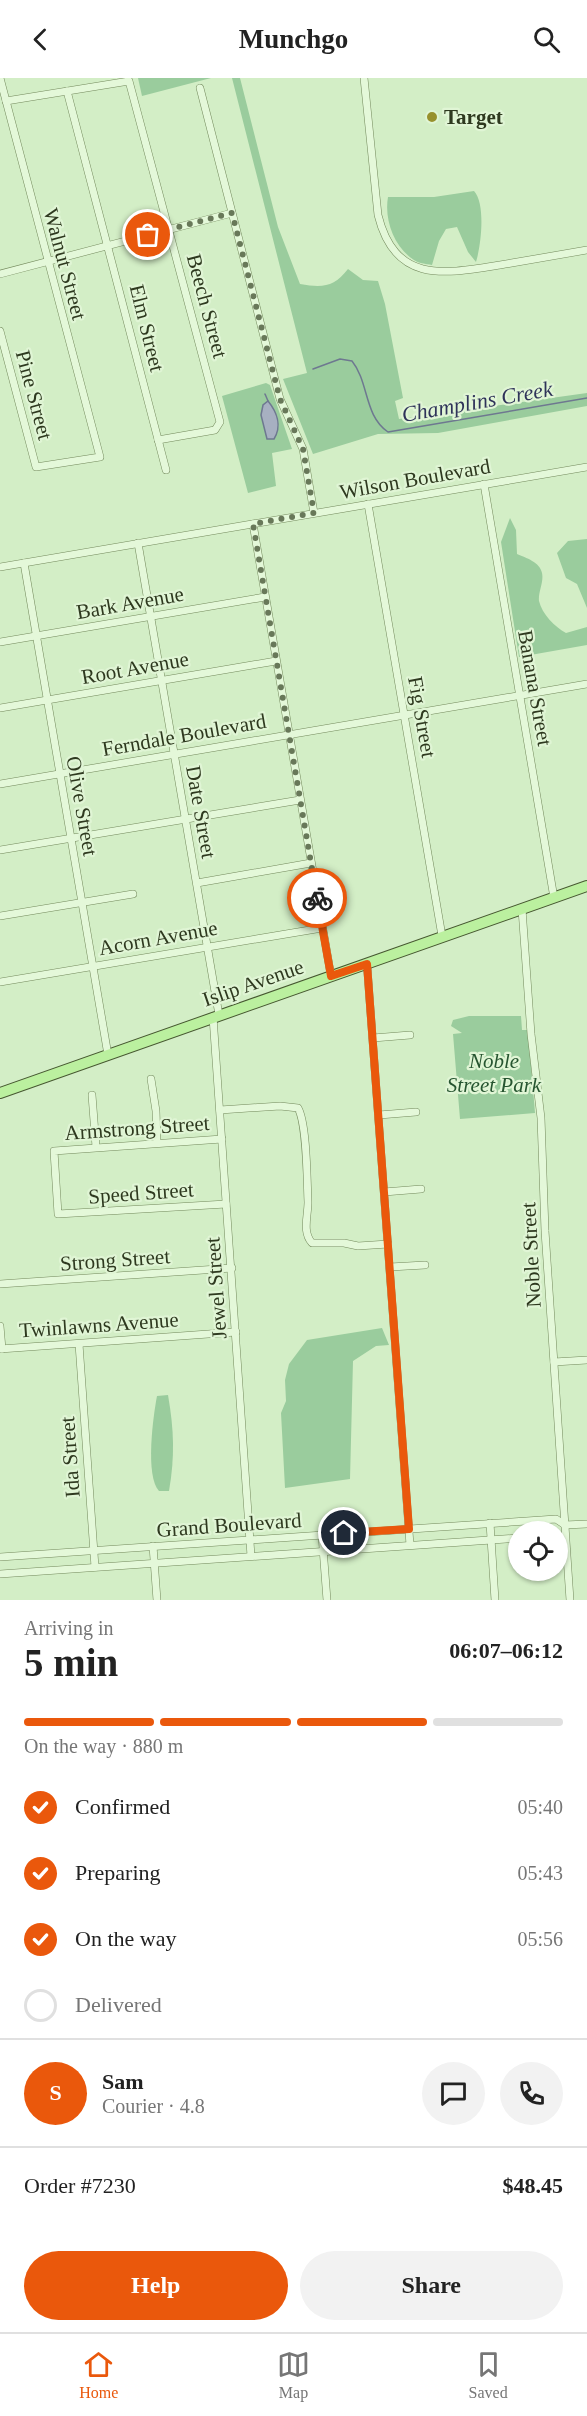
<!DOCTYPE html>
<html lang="en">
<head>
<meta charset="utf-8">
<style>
  :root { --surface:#fff; --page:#f2f2f2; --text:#222; --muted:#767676; --line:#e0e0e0; --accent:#ea580c }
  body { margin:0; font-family:Georgia,serif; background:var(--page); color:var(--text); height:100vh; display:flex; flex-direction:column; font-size:22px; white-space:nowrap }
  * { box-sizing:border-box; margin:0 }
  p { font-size:20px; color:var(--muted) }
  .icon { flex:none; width:33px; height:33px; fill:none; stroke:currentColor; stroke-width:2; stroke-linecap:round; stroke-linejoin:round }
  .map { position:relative; height:1522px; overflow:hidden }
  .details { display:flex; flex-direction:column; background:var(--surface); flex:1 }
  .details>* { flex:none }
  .buttons { position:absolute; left:508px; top:1443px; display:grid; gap:12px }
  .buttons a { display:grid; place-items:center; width:60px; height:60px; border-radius:50%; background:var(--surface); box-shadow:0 2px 4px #0004; font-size:30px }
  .pin { position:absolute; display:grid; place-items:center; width:51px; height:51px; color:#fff; margin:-26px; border:3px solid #fff; border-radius:50%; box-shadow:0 2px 6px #0007 }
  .courier { position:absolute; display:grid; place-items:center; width:60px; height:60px; margin:-30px; border:4px solid #ea580c; border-radius:50%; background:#fff; color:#222; box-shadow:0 2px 8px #0007 }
  .headline em { font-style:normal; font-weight:600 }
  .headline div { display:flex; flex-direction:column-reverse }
  .headline { display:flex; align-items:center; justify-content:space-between; height:102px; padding:0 24px }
  h1 { font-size:39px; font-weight:600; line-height:45px }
  .bar { display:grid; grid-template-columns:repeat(4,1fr); gap:9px 6px; align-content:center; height:72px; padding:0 24px }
  .bar i { height:8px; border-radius:4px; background:var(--line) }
  .bar .selected { background:var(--accent) }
  .bar p { grid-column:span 4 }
  .line { display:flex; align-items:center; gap:15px; padding:0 24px; border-top:2px solid var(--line) }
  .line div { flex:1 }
  .round { display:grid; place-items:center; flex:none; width:63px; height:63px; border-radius:32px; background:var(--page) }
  ol { padding:0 24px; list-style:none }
  li { display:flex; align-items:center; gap:18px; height:66px }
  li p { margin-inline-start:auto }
  li .icon { padding:6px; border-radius:50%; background:var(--accent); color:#fff; stroke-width:4 }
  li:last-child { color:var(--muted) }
  li i { width:33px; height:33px; border:3px solid var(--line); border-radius:50% }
  .button { display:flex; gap:12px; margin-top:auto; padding:12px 24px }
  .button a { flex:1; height:69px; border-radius:36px; background:var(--accent); color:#fff; font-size:24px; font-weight:600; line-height:69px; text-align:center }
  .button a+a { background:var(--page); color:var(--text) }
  header { display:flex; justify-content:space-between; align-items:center; height:78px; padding:0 24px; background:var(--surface); font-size:27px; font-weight:600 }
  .dock { display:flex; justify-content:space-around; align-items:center; height:84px; border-top:2px solid var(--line); background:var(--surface); font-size:16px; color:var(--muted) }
  .dock a { display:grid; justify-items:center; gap:3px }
  .dock .selected { color:var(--accent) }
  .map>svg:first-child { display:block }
</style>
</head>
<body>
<header><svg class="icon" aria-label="back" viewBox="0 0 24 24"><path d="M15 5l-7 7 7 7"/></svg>Munchgo<svg class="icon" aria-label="search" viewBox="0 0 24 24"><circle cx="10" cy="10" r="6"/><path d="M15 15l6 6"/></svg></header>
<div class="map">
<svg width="587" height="1522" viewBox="0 0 587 1522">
  <rect width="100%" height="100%" fill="#d3eec6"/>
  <g fill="#9acc9d">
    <polygon points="138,0 211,0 142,18"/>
    <path d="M232,0h8l38,149 22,57c23,4 34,3 48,-15l15,11 15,1 7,23 18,94 -8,3 4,18 188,-26v13l-149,27 -60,1 -65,20 -30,-75 24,-6z"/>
    <path d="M474,113c12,13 7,55 2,71l-8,-10 -11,-25 -11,2 -7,12 -7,24c-6,-1 -14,-2 -18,-5 -20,-13 -30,-40 -26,-63h46z"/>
    <polygon points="266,305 270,307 292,371 272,375 276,408 248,415 222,318"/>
    <path d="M510,440l6,12 1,24c9,4 23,8 25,19 2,9 -4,19 -3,28 3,13 16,26 27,32l21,-6v18l-68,12 -18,-115z"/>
    <polygon points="587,461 587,530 577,506 566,500 557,475 568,463"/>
    <polygon points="469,938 521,938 522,952 528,952 535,1035 460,1041 453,956 462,955 451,948 453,942"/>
    <polygon points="382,1250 389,1267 376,1268 353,1283 350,1401 285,1410 281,1335 286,1323 285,1302 289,1286 307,1262"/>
    <path d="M168,1317c6,35 7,61 1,96h-10c-14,-15 -6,-74 -2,-95z"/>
  </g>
  <path fill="#a7b0c1" stroke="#6e7890" stroke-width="1.5" d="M268,323c9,11 14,25 6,38h-7l-6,-24 2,-10z"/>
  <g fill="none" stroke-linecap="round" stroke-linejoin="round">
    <g stroke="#6e7890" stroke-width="1.5">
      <path d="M313,291l27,-10 12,2c17,21 12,55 36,71l199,-34"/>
      <polyline points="265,316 268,323"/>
    </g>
    <defs>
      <g id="minor">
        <polyline points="0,0 100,379 36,389 0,253"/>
        <path d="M364,0l14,137c17,69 66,59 122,50 29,-5 58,-10 87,-15"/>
        <polyline points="200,10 280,321 303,371 314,435"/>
        <polyline points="67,13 166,392"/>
        <polyline points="6,23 129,3 220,344 215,352 158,362"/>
        <polyline points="0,196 232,135"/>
        <polyline points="484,406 554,820"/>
        <polyline points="368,426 442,858"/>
        <polyline points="253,446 331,898"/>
        <polyline points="138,465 219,937"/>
        <polyline points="24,485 108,977"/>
        <polyline points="0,489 587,389"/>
        <polyline points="0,564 265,519"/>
        <polyline points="0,630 276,583"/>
        <polyline points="0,706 587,606"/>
        <polyline points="0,772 300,722"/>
        <polyline points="197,805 311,785"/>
        <polyline points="522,831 531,956 541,1040 545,1153 570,1522"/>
        <polyline points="0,838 133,816"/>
        <polyline points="367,886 410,1467"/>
        <polyline points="0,904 322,850"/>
        <polyline points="213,939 251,1478"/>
        <polyline points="373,960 410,957"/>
        <polyline points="151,1001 156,1033 157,1065"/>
        <polyline points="92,1017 96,1069"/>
        <path d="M220,1032l60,-4 18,2c9,16 9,73 10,94 0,14 -6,30 4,41h32l14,3 30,-2"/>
        <polyline points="379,1037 416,1034"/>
        <polyline points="222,1061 54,1073 58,1136 226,1126"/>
        <polyline points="384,1114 421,1111"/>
        <polyline points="390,1189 425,1187"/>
        <polyline points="0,1206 232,1190"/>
        <polyline points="0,1248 2,1271"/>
        <polyline points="79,1266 95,1489"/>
        <polyline points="0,1271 236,1254"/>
        <polyline points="554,1284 587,1282"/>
        <polyline points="490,1445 495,1522"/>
        <polyline points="322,1457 327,1522"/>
        <polyline points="153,1468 157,1522"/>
        <polyline points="0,1479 556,1441 565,1447 587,1446"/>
        <polyline points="0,1496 519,1460"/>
      </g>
      <polyline id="primary" points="0,1015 587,808"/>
    </defs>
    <use href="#minor" stroke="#73895c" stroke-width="8"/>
    <use href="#primary" stroke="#465730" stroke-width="12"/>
    <use href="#minor" stroke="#e4f8d9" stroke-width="7"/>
    <use href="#primary" stroke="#bbf09f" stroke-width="10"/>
  </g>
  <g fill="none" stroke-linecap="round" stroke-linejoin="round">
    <polyline stroke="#687859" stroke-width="6" stroke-dasharray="0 10.8" points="148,157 232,135 280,321 303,371 314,435 253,446 317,820"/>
    <polyline stroke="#ea580c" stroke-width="8" points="317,820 331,898 367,886 409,1451 344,1455"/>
  </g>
  <circle fill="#97912d" stroke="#e0f5d5" stroke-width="2" cx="432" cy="39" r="6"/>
  <g text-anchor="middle" stroke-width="4.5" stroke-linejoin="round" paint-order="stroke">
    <g font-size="21" font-weight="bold" fill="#2e391f" stroke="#e0f5d5" text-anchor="start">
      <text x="444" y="46">Target</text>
    </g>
    <g font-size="21" fill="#2e391f" stroke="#e0f5d5">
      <text transform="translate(65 186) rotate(75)" y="7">Walnut Street</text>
      <text transform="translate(207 228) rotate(75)" y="7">Beech Street</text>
      <text transform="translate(147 250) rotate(76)" y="7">Elm Street</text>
      <text transform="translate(34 317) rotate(75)" y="7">Pine Street</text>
      <text transform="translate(415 401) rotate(-10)" y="7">Wilson Boulevard</text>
      <text transform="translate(130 525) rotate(-10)" y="7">Bark Avenue</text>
      <text transform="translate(135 590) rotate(-10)" y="7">Root Avenue</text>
      <text transform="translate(535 610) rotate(80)" y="7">Banana Street</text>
      <text transform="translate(422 639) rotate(80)" y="7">Fig Street</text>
      <text transform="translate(184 657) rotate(-10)" y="7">Ferndale Boulevard</text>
      <text transform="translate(82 728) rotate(80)" y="7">Olive Street</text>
      <text transform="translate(201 734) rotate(80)" y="7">Date Street</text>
      <text transform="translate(158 860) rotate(-10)" y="7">Acorn Avenue</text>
      <text transform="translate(253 905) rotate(-19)" y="7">Islip Avenue</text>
      <text transform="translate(137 1050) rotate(-4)" y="7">Armstrong Street</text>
      <text transform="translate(141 1115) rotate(-4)" y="7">Speed Street</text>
      <text transform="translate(531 1177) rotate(-93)" y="7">Noble Street</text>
      <text transform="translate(115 1182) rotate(-4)" y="7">Strong Street</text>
      <text transform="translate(216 1210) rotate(-94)" y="7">Jewel Street</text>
      <text transform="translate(99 1247) rotate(-4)" y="7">Twinlawns Avenue</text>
      <text transform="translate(70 1379) rotate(-94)" y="7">Ida Street</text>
      <text transform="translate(229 1447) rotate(-4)" y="7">Grand Boulevard</text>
    </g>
    <g font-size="21" font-style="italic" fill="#265530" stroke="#e0f5d5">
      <text x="494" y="990">Noble<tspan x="494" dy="24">Street Park</tspan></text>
    </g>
    <g font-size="22" font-style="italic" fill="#2f3359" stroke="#e0f5d5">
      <text transform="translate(477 323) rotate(-10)" y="8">Champlins Creek</text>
    </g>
  </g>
</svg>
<div class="buttons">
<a><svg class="icon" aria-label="locate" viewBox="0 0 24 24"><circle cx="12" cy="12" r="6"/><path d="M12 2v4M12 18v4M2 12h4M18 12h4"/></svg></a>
</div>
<div class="pin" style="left:148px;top:157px;background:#ea580c"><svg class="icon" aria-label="bag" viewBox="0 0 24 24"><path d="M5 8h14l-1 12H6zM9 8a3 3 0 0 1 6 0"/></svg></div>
<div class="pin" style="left:344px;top:1455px;background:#1f2937"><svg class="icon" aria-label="home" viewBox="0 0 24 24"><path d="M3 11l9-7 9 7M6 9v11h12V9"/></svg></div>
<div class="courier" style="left:317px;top:820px"><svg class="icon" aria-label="bike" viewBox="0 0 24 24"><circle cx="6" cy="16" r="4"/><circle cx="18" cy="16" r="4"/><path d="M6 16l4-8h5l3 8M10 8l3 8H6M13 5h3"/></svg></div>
</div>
<section class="details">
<div class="headline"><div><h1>5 min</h1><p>Arriving in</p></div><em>06:07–06:12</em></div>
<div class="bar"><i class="selected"></i><i class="selected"></i><i class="selected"></i><i></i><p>On the way · 880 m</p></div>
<ol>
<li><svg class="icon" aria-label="check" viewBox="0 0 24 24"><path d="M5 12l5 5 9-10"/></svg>Confirmed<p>05:40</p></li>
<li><svg class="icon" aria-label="check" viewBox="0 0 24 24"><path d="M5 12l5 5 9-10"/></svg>Preparing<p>05:43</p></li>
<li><svg class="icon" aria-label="check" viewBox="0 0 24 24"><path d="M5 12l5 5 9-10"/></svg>On the way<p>05:56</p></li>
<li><i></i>Delivered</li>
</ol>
<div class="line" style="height:108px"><b class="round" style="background:var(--accent);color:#fff">S</b><div><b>Sam</b><p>Courier · 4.8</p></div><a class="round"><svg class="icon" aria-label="chat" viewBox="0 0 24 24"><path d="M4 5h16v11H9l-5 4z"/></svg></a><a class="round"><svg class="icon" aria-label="phone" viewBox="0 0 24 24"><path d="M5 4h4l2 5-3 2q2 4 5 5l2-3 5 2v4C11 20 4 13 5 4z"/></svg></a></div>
<div class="line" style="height:78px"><div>Order #7230</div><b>$48.45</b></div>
<div class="button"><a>Help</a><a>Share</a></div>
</section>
<nav class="dock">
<a class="selected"><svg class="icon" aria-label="home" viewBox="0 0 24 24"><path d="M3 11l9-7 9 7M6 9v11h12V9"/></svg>Home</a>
<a><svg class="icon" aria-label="map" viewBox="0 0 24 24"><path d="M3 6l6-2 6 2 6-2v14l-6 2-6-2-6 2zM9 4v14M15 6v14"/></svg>Map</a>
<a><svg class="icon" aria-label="saved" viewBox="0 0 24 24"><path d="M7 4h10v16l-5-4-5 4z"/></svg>Saved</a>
</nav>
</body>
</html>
